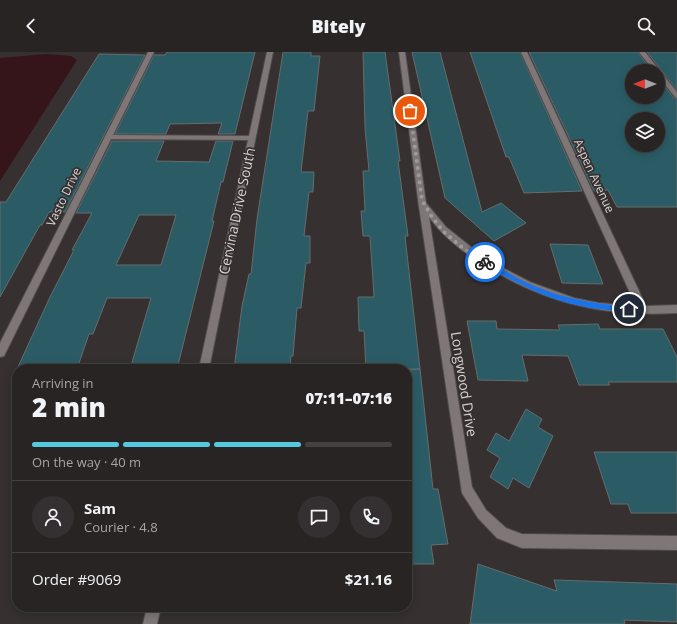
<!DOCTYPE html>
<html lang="en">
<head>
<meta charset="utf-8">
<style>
  :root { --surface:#282424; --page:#343031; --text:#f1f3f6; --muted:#a5a4a6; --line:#444141; --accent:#55cadf }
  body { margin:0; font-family:"Open Sans",sans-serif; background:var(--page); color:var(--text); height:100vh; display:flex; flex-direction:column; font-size:15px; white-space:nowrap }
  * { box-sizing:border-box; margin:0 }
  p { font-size:13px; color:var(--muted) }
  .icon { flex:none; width:22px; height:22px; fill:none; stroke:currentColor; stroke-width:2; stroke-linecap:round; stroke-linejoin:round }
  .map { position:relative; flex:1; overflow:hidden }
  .sheet { position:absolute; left:12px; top:312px; width:400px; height:248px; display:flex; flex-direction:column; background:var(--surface); border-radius:16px; box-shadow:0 2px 10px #0003,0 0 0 1px var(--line) }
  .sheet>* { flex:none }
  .needle { width:26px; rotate:270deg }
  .fabs { position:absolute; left:625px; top:12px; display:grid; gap:8px }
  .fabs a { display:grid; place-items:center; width:40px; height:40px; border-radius:50%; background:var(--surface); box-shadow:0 2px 10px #0003,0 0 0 1px var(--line); font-size:20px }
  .pin { position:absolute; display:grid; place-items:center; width:34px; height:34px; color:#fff; margin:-17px; border:2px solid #fff; border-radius:50%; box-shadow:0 1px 4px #0007 }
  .courier { position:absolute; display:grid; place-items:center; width:40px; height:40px; margin:-20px; border:3px solid #1a73e8; border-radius:50%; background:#fff; color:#222; box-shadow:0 1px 5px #0007 }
  .headline em { font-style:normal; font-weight:800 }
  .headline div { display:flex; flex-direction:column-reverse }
  .headline { display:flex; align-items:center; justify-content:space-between; height:68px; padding:0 20px }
  h1 { font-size:26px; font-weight:800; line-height:30px }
  .bar { display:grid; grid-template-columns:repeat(4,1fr); gap:6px 4px; align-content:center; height:48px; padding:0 20px }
  .bar i { height:5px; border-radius:3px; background:var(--line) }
  .bar .active { background:var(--accent) }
  .bar p { grid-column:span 4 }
  .line { display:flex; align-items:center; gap:10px; padding:0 20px; border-top:1px solid var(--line) }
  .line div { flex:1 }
  .round { display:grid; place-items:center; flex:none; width:42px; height:42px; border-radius:21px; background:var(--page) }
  header { display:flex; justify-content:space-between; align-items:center; height:52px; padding:0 20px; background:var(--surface); font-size:18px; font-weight:800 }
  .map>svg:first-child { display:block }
</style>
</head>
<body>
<header><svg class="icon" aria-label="back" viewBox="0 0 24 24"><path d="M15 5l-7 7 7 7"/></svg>Bitely<svg class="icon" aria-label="search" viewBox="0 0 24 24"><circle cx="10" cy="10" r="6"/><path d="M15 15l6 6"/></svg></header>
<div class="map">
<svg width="677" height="572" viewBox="0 0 677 572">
  <rect width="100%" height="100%" fill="#363030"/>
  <polygon fill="#35141a" points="46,2 71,4 77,8 0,129 0,6"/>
  <g fill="#2b5c65" stroke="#656c6d" fill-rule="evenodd">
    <polygon points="167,0 255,0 235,82 218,82 222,71 170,72 166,82 115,82 154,3 165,3"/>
    <polygon points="283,0 311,0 311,4 320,4 314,59 308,59 301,120 314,120 313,140 309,140 304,184 310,184 310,211 306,211 301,256 297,256 293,304 291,304 290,317 234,317 242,254 249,222 251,222 257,167"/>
    <polygon points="363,0 385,0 400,109 398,109 408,184 405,184 420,317 366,317 364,279 359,279 358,245 374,245 370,184 363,184 361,159 365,159 363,119 369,119 365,76"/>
    <polygon points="412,0 440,0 482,160 501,151 526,171 494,189 445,146"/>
    <polygon points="470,0 520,0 582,139 524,141 509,105 506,105"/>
    <path d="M529,0h109l14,19h-20v26h26v-19l16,20 3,1v108h-60l-9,-17 -14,1zM632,67h26v26h-26z"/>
    <polygon points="647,0 677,0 677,38"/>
    <polygon points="99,2 145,3 65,160 49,160 42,173 40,173 0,245 0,150 6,150"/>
    <path d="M112,89h52l-8,20 53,1 7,-21h17l-10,41h-2l-9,39h2l-37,148h-47l21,-71h-44l-14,36h-4l-12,35h-60l33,-72 24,-47h-2l20,-37h-16zM139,163h37l-15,50h-45z"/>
    <polygon points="550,192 588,193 603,232 562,231"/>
    <polygon points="467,269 496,269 497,277 560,278 558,273 598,272 600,277 663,277 677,305 677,330 608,330 610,333 579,333 568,304 522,303 528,329 478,328"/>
    <polygon points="420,317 433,437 438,437 448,492 431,493 434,512 407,512 407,318"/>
    <polygon points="526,357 542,367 538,375 553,384 529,436 513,426 508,437 490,425 500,406 487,398 496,381 509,389"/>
    <polygon points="594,400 677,400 677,461 631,461 628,452 611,452"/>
    <polygon points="478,512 557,539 554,528 677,532 677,570 624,568 625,572 470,572"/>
  </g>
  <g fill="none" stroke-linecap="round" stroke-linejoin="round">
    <defs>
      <g id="street">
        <polygon points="148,0 154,0 113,83 249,84 267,0 273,0 209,317 199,317 248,88 111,87 4,304 0,305 0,291"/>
        <path d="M399,0h6l21,151 20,24 30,24 31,19 23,12 44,16 25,5 37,3 -115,-254h6l119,254 31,-1v8c-71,4 -131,-9 -191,-47 -22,-13 -42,-28 -57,-49l43,270 14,23 20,18 16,6 155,2v14l-155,-2 -25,-10 -19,-20 -16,-25 -44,-293z"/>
        <polygon points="639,0 645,0 677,40 677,46 675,45 658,24 658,19 654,19"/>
        <polygon points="147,555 161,555 157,572 143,572"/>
      </g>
    </defs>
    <use href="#street" stroke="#514d4d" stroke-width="2"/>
    <use href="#street" fill="#7e7677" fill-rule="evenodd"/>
  </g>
  <path fill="#1a73e8" d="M485,208c13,5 25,15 38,21 35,17 68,22 106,26l3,2 -3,3c-14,-2 -29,-2 -43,-5 -38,-7 -70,-24 -103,-43l-1,-2z"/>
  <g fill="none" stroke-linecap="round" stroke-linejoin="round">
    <polyline stroke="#9f9b9b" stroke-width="4" stroke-dasharray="0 7.2" points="410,59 422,148 432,165 444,180 464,197 485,210"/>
  </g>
  <g text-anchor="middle" stroke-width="3.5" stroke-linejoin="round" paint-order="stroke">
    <g font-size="12" fill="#d8d4d5" stroke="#363030">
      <text transform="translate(594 124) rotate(65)" y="4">Aspen Avenue</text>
      <text transform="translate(64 145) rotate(-64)" y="4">Vasto Drive</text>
    </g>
    <g font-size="14" fill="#d8d4d5" stroke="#363030">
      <text transform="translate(237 159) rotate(-78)" y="5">Cervina Drive South</text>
      <text transform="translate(464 332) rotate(81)" y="5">Longwood Drive</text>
    </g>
  </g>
</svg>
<div class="fabs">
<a><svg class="needle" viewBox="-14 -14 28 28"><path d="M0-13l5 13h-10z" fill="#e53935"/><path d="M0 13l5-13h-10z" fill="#a5a4a6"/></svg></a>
<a><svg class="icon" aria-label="layers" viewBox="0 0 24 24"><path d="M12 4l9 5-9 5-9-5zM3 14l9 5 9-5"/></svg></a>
</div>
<div class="pin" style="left:410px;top:59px;background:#ea580c"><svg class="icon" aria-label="bag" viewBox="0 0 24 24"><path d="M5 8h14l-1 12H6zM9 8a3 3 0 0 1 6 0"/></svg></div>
<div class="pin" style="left:629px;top:257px;background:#1f2937"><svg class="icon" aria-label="home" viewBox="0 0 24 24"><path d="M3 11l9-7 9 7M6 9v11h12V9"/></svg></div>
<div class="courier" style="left:485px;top:210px"><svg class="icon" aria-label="bike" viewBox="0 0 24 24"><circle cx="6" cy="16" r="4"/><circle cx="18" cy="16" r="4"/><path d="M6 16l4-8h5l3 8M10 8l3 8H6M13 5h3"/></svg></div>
<section class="sheet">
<div class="headline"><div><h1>2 min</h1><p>Arriving in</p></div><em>07:11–07:16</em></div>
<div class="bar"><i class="active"></i><i class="active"></i><i class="active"></i><i></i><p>On the way · 40 m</p></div>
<div class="line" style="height:72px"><a class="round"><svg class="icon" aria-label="person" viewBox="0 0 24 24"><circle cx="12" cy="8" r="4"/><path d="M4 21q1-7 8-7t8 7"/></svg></a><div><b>Sam</b><p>Courier · 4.8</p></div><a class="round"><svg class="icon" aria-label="chat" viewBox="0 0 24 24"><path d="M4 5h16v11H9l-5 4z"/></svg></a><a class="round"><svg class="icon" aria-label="phone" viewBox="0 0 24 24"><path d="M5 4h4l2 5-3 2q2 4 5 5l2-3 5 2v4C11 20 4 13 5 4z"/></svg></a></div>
<div class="line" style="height:52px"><div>Order #9069</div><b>$21.16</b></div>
</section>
</div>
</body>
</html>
